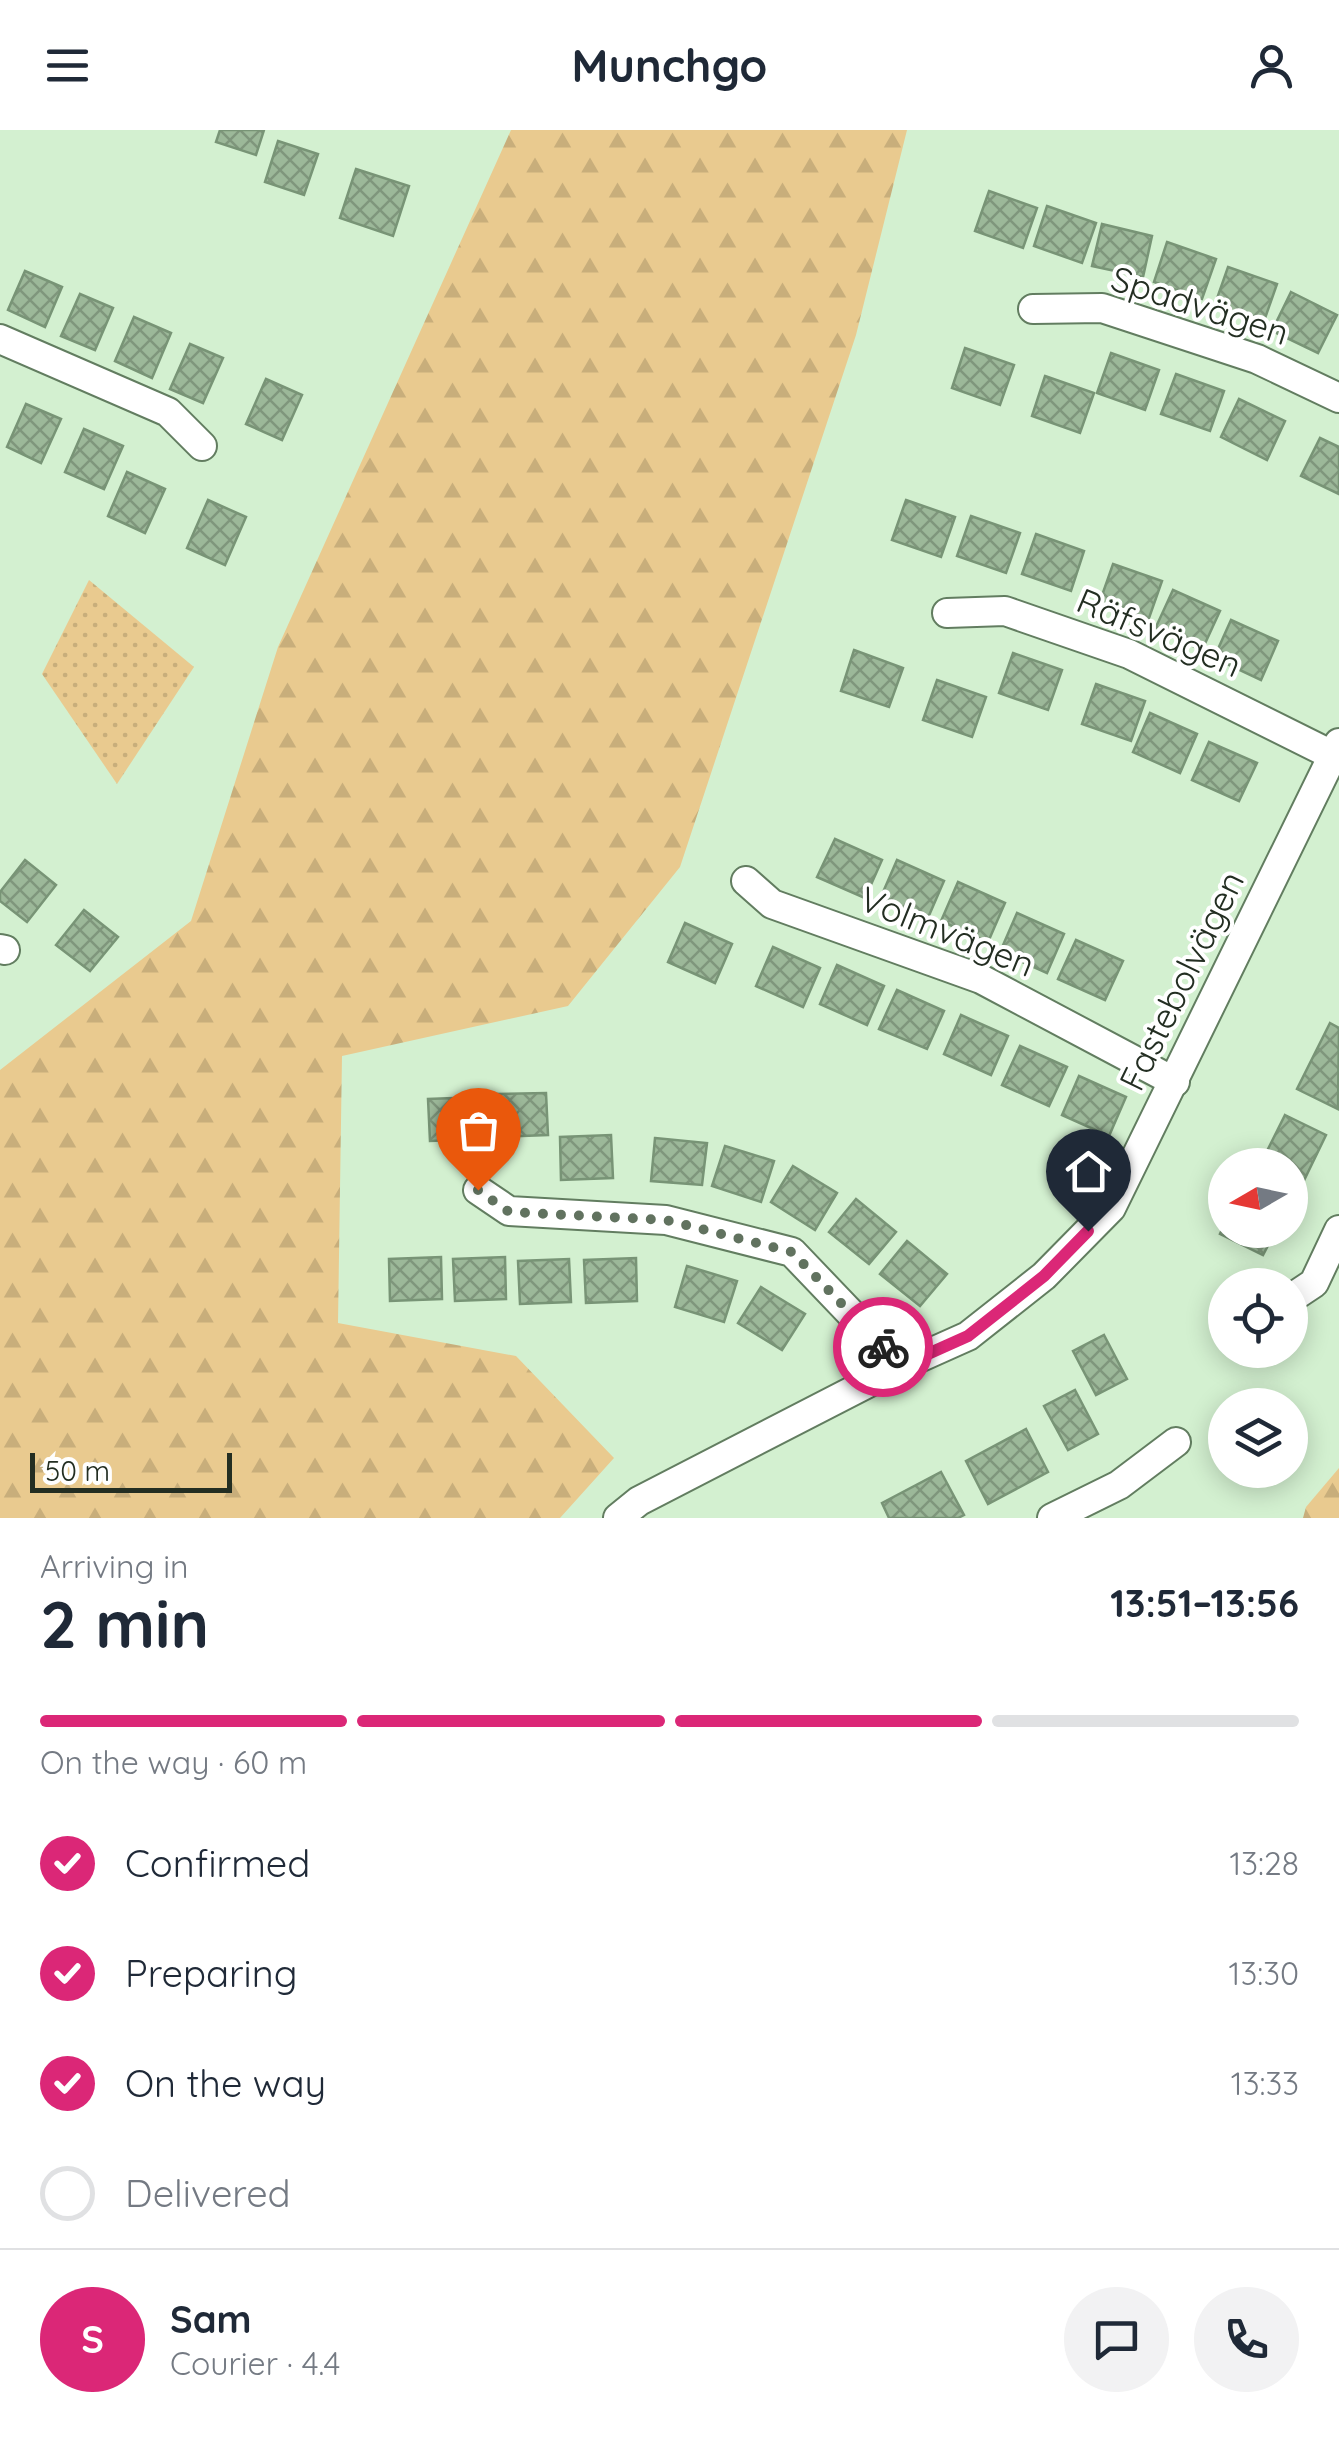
<!DOCTYPE html>
<html lang="en">
<head>
<meta charset="utf-8">
<style>
  :root { --surface:#fff; --page:#f2f2f3; --text:#1f2937; --muted:#747a83; --line:#e0e1e3; --accent:#db2777 }
  body { margin:0; font-family:Quicksand,sans-serif; background:var(--page); color:var(--text); height:100vh; display:flex; flex-direction:column; font-size:38px; white-space:nowrap }
  * { box-sizing:border-box; margin:0 }
  p { font-size:32px; color:var(--muted) }
  .icon { flex:none; width:55px; height:55px; fill:none; stroke:currentColor; stroke-width:2; stroke-linecap:round; stroke-linejoin:round }
  .map { position:relative; height:1388px; overflow:hidden }
  .drawer { display:flex; flex-direction:column; background:var(--surface); flex:1 }
  .drawer>* { flex:none }
  .needle { width:65px; rotate:261deg }
  .buttons { position:absolute; left:1208px; top:1018px; display:grid; gap:20px }
  .buttons a { display:grid; place-items:center; width:100px; height:100px; border-radius:50%; background:var(--surface); box-shadow:0 5px 25px #0003; font-size:50px }
  .scale { position:absolute; left:30px; bottom:25px; width:202px; box-sizing:border-box; padding-left:10px; border:5px solid #232e22; border-top:0; font-size:28px; line-height:35px; white-space:nowrap; color:#232e22; -webkit-text-stroke:8px #fff; paint-order:stroke }
  .pin { position:absolute; display:grid; place-items:center; width:85px; height:85px; color:#fff; margin:-102px -42px; border-radius:50% 50% 50% 0; rotate:-45deg; box-shadow:0 0 10px #0007 }
  .pin .icon { rotate:45deg }
  .courier { position:absolute; display:grid; place-items:center; width:100px; height:100px; margin:-50px; border:8px solid #db2777; border-radius:50%; background:#fff; color:#222; box-shadow:0 2px 12px #0007 }
  .headline em { font-style:normal; font-weight:700 }
  .headline div { display:flex; flex-direction:column-reverse }
  .headline { display:flex; align-items:center; justify-content:space-between; height:170px; padding:0 40px }
  h1 { font-size:65px; font-weight:700; line-height:75px }
  .bar { display:grid; grid-template-columns:repeat(4,1fr); gap:15px 10px; align-content:center; height:120px; padding:0 40px }
  .bar i { height:12px; border-radius:8px; background:var(--line) }
  .bar .on { background:var(--accent) }
  .bar p { grid-column:span 4 }
  .line { display:flex; align-items:center; gap:25px; padding:0 40px; border-top:2px solid var(--line) }
  .line div { flex:1 }
  .round { display:grid; place-items:center; flex:none; width:105px; height:105px; border-radius:52px; background:var(--page) }
  ol { padding:0 40px; list-style:none }
  li { display:flex; align-items:center; gap:30px; height:110px }
  li p { margin-inline-start:auto }
  li .icon { padding:10px; border-radius:50%; background:var(--accent); color:#fff; stroke-width:4 }
  li:last-child { color:var(--muted) }
  li i { width:55px; height:55px; border:5px solid var(--line); border-radius:50% }
  header { display:flex; justify-content:space-between; align-items:center; height:130px; padding:0 40px; background:var(--surface); font-size:45px; font-weight:700 }
  .map>svg:first-child { display:block }
</style>
</head>
<body>
<header><svg class="icon" aria-label="menu" viewBox="0 0 24 24"><path d="M4 6h16M4 12h16M4 18h16"/></svg>Munchgo<svg class="icon" aria-label="person" viewBox="0 0 24 24"><circle cx="12" cy="8" r="4"/><path d="M4 21q1-7 8-7t8 7"/></svg></header>
<div class="map">
<svg width="1339" height="1388" viewBox="0 0 1339 1388">
  <defs>
    <pattern id="forest-firs" width="22" height="20" patternUnits="userSpaceOnUse" patternTransform="scale(2.5)"><rect width="22" height="20" fill="#e9ca8f"/><path d="M5 1l3.5 6h-7zM16 11l3.5 6h-7z" fill="#c8ae7b"/></pattern>
    <pattern id="park-dots" width="8" height="8" patternUnits="userSpaceOnUse" patternTransform="scale(2.5)"><rect width="8" height="8" fill="#e9ca8f"/><path d="M2 2h.1M6 6h.1" fill="none" stroke="#c8ae7b" stroke-width="1.8" stroke-linecap="round"/></pattern>
    <pattern id="building-cross-hatch" width="8" height="8" patternUnits="userSpaceOnUse" patternTransform="scale(2.5)"><rect width="8" height="8" fill="#9cb899"/><path d="M0 0l8 8M0 8l8-8" fill="none" stroke="#7f967c"/></pattern>
  </defs>
  <rect width="100%" height="100%" fill="#d3f0d0"/>
  <g fill="url(#forest-firs)">
    <polygon points="511,0 907,0 856,205 680,737 568,876 342,926 338,1193 516,1226 614,1328 560,1388 0,1388 0,940 191,791 278,517"/>
    <polygon points="1339,1338 1339,1388 1303,1388 1306,1377"/>
  </g>
  <polygon fill="url(#park-dots)" points="89,450 194,537 117,654 42,544"/>
  <g fill="url(#building-cross-hatch)" stroke="#789476" stroke-width="2.5">
    <polygon points="220,0 264,0 256,25 216,12"/>
    <polygon points="278,11 318,24 304,65 265,52"/>
    <polygon points="356,39 409,56 393,106 340,88"/>
    <polygon points="989,61 1037,78 1023,118 975,101"/>
    <polygon points="1047,76 1096,93 1082,133 1034,116"/>
    <polygon points="1102,94 1152,106 1143,147 1092,136"/>
    <polygon points="1167,112 1216,129 1202,169 1154,152"/>
    <polygon points="1228,137 1277,154 1263,194 1214,177"/>
    <polygon points="25,141 62,157 45,197 8,180"/>
    <polygon points="1291,162 1337,185 1318,223 1272,201"/>
    <polygon points="80,164 113,178 95,220 61,206"/>
    <polygon points="134,187 171,203 152,248 115,231"/>
    <polygon points="190,214 223,228 203,273 170,259"/>
    <polygon points="965,218 1014,235 1000,275 952,258"/>
    <polygon points="1111,223 1159,240 1145,280 1097,263"/>
    <polygon points="1176,244 1224,261 1210,301 1161,284"/>
    <polygon points="1045,246 1094,263 1080,303 1032,286"/>
    <polygon points="266,249 302,265 282,310 246,294"/>
    <polygon points="1239,269 1285,291 1267,330 1221,307"/>
    <polygon points="26,274 61,289 41,333 7,317"/>
    <polygon points="84,299 123,316 104,359 65,342"/>
    <polygon points="1320,308 1339,317 1339,364 1301,346"/>
    <polygon points="127,342 165,359 145,403 108,386"/>
    <polygon points="208,370 246,387 225,435 187,418"/>
    <polygon points="906,370 955,387 941,427 892,410"/>
    <polygon points="971,386 1020,403 1006,443 957,426"/>
    <polygon points="1036,404 1084,421 1071,461 1022,444"/>
    <polygon points="1113,434 1162,451 1148,491 1099,474"/>
    <polygon points="1173,460 1220,481 1202,520 1155,499"/>
    <polygon points="1231,490 1278,511 1261,550 1214,528"/>
    <polygon points="854,520 903,538 889,577 841,561"/>
    <polygon points="1013,523 1062,540 1048,580 999,563"/>
    <polygon points="937,550 986,567 972,607 923,590"/>
    <polygon points="1096,554 1145,571 1131,611 1082,594"/>
    <polygon points="1150,583 1197,604 1180,643 1133,622"/>
    <polygon points="1209,612 1257,633 1239,671 1192,650"/>
    <polygon points="835,709 882,730 865,768 817,747"/>
    <polygon points="25,730 56,755 27,792 0,771 0,762"/>
    <polygon points="897,730 944,751 927,790 880,769"/>
    <polygon points="958,752 1005,773 988,812 941,791"/>
    <polygon points="84,780 118,807 90,841 56,815"/>
    <polygon points="1017,783 1064,804 1047,843 1000,822"/>
    <polygon points="685,793 732,814 715,853 668,832"/>
    <polygon points="1076,810 1123,831 1105,870 1058,849"/>
    <polygon points="773,817 820,838 803,877 756,856"/>
    <polygon points="837,835 884,856 867,895 820,874"/>
    <polygon points="897,860 944,881 927,919 879,899"/>
    <polygon points="961,885 1008,906 991,945 944,924"/>
    <polygon points="1330,893 1339,898 1338,979 1297,959"/>
    <polygon points="1020,916 1067,937 1049,976 1002,955"/>
    <polygon points="1079,946 1126,967 1109,1006 1062,985"/>
    <polygon points="546,963 548,1005 496,1007 495,964"/>
    <polygon points="480,967 482,1009 430,1011 428,969"/>
    <polygon points="1285,985 1326,1005 1294,1071 1290,1069 1290,1035 1260,1035"/>
    <polygon points="611,1005 613,1048 561,1050 560,1007"/>
    <polygon points="655,1008 707,1013 702,1055 651,1051"/>
    <polygon points="725,1016 774,1031 761,1072 712,1056"/>
    <polygon points="793,1036 837,1063 815,1100 771,1072"/>
    <polygon points="856,1069 896,1102 869,1134 829,1102"/>
    <polygon points="1225,1093 1225,1100 1276,1100 1263,1125 1220,1104"/>
    <polygon points="907,1111 947,1144 920,1176 880,1144"/>
    <polygon points="441,1127 442,1169 390,1171 389,1129"/>
    <polygon points="505,1127 506,1169 455,1171 453,1129"/>
    <polygon points="636,1128 637,1171 586,1173 584,1130"/>
    <polygon points="569,1129 571,1172 520,1174 518,1131"/>
    <polygon points="687,1136 737,1151 724,1192 675,1177"/>
    <polygon points="761,1157 805,1184 782,1220 738,1193"/>
    <polygon points="1104,1205 1127,1249 1096,1265 1073,1221"/>
    <polygon points="1075,1260 1098,1304 1068,1320 1044,1276"/>
    <polygon points="1026,1299 1048,1342 988,1374 966,1331"/>
    <polygon points="941,1342 964,1385 958,1388 889,1388 882,1373"/>
  </g>
  <g fill="none" stroke-linecap="round" stroke-linejoin="round">
    <defs>
      <g id="street">
        <polyline points="1033,179 1102,178 1257,229 1339,268"/>
        <polyline points="0,209 168,282 202,316"/>
        <polyline points="947,483 1005,481 1129,524 1332,625"/>
        <polyline points="746,751 772,774 981,849 1175,952"/>
        <polyline points="0,819 5,820"/>
        <polyline points="478,1060 509,1081 666,1090 792,1122 901,1236"/>
        <polyline points="1290,1169 1314,1153 1339,1100"/>
        <polyline points="618,1388 639,1371 901,1236 968,1206 1044,1146 1111,1078 1339,613"/>
        <polyline points="1052,1388 1119,1355 1176,1312"/>
      </g>
    </defs>
    <use href="#street" stroke="#627d60" stroke-width="32"/>
    <use href="#street" stroke="#fff" stroke-width="28"/>
  </g>
  <g fill="none" stroke-linecap="round" stroke-linejoin="round">
    <polyline stroke="#61725f" stroke-width="10" stroke-dasharray="0 18" points="478,1060 509,1082 666,1090 792,1122 883,1217"/>
    <polyline stroke="#db2777" stroke-width="12" points="883,1217 901,1236 968,1206 1044,1146 1088,1101"/>
  </g>
  <g text-anchor="middle" stroke-width="8" stroke-linejoin="round" paint-order="stroke">
    <g font-size="35" fill="#232e22" stroke="#fff">
      <text transform="translate(1200 176) rotate(18)" y="12">Spadvägen</text>
      <text transform="translate(1159 503) rotate(23)" y="12">Räfsvägen</text>
      <text transform="translate(947 802) rotate(22)" y="12">Volmvägen</text>
      <text transform="translate(1182 851) rotate(-64)" y="12">Fastebolvägen</text>
    </g>
  </g>
</svg>
<div class="buttons">
<a><svg class="needle" viewBox="-14 -14 28 28"><path d="M0-13l5 13h-10z" fill="#e53935"/><path d="M0 13l5-13h-10z" fill="#747a83"/></svg></a>
<a><svg class="icon" aria-label="locate" viewBox="0 0 24 24"><circle cx="12" cy="12" r="6"/><path d="M12 2v4M12 18v4M2 12h4M18 12h4"/></svg></a>
<a><svg class="icon" aria-label="layers" viewBox="0 0 24 24"><path d="M12 4l9 5-9 5-9-5zM3 14l9 5 9-5"/></svg></a>
</div>
<div class="scale">50 m</div>
<div class="pin" style="left:478px;top:1060px;background:#ea580c"><svg class="icon" aria-label="bag" viewBox="0 0 24 24"><path d="M5 8h14l-1 12H6zM9 8a3 3 0 0 1 6 0"/></svg></div>
<div class="pin" style="left:1088px;top:1101px;background:#1f2937"><svg class="icon" aria-label="home" viewBox="0 0 24 24"><path d="M3 11l9-7 9 7M6 9v11h12V9"/></svg></div>
<div class="courier" style="left:883px;top:1217px"><svg class="icon" aria-label="bike" viewBox="0 0 24 24"><circle cx="6" cy="16" r="4"/><circle cx="18" cy="16" r="4"/><path d="M6 16l4-8h5l3 8M10 8l3 8H6M13 5h3"/></svg></div>
</div>
<section class="drawer">
<div class="headline"><div><h1>2 min</h1><p>Arriving in</p></div><em>13:51–13:56</em></div>
<div class="bar"><i class="on"></i><i class="on"></i><i class="on"></i><i></i><p>On the way · 60 m</p></div>
<ol>
<li><svg class="icon" aria-label="check" viewBox="0 0 24 24"><path d="M5 12l5 5 9-10"/></svg>Confirmed<p>13:28</p></li>
<li><svg class="icon" aria-label="check" viewBox="0 0 24 24"><path d="M5 12l5 5 9-10"/></svg>Preparing<p>13:30</p></li>
<li><svg class="icon" aria-label="check" viewBox="0 0 24 24"><path d="M5 12l5 5 9-10"/></svg>On the way<p>13:33</p></li>
<li><i></i>Delivered</li>
</ol>
<div class="line" style="height:180px"><b class="round" style="background:var(--accent);color:#fff">S</b><div><b>Sam</b><p>Courier · 4.4</p></div><a class="round"><svg class="icon" aria-label="chat" viewBox="0 0 24 24"><path d="M4 5h16v11H9l-5 4z"/></svg></a><a class="round"><svg class="icon" aria-label="phone" viewBox="0 0 24 24"><path d="M5 4h4l2 5-3 2q2 4 5 5l2-3 5 2v4C11 20 4 13 5 4z"/></svg></a></div>
</section>
</body>
</html>
